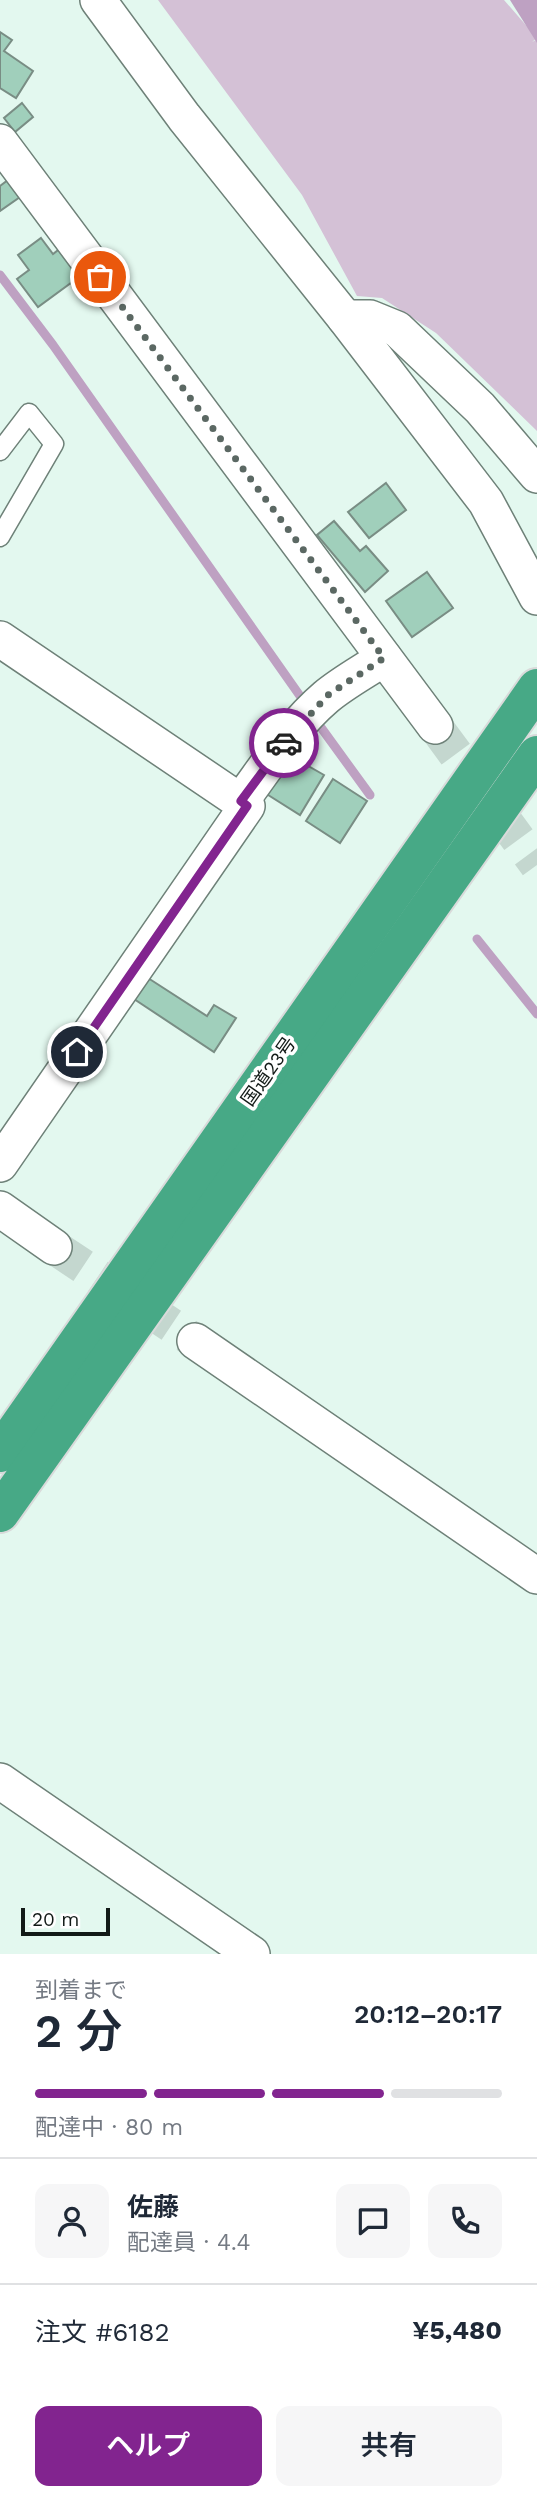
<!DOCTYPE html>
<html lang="ja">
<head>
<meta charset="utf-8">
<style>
  :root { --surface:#fff; --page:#f6f6f7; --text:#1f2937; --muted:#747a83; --line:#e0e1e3; --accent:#82248f }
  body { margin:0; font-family:"Work Sans","Noto Sans JP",sans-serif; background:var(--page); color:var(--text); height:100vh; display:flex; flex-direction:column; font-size:26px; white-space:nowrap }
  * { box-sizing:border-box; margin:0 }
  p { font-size:23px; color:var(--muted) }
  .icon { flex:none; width:38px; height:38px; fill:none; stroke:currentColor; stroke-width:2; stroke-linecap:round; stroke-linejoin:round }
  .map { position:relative; height:1954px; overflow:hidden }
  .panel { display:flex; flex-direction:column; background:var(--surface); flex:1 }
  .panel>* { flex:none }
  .scale { position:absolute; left:21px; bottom:18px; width:89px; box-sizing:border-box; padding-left:7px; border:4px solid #121a17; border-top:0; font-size:19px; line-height:24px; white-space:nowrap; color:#121a17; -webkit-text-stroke:5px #fff; paint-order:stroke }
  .pin { position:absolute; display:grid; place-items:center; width:60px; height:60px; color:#fff; margin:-30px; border:4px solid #fff; border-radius:50%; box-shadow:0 2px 7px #0007 }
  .courier { position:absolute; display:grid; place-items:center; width:70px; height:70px; margin:-35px; border:5px solid #82248f; border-radius:50%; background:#fff; color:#222; box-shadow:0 2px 9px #0007 }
  .overview em { font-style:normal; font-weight:600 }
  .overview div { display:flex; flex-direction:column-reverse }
  .overview { display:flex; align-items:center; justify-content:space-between; height:119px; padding:0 35px }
  h1 { font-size:46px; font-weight:600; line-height:52px }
  .bar { display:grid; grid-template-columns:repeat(4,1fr); gap:10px 7px; align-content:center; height:84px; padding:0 35px }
  .bar i { height:9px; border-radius:5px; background:var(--line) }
  .bar .active { background:var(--accent) }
  .bar p { grid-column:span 4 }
  .line { display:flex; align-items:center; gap:18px; padding:0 35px; border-top:2px solid var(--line) }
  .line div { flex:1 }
  .round { display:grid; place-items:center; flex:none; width:74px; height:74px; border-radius:14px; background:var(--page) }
  .primary-button { display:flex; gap:14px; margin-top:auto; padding:14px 35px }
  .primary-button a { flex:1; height:80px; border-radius:14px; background:var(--accent); color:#fff; font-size:28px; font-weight:600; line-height:80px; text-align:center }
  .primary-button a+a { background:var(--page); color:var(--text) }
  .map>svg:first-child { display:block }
</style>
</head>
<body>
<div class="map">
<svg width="537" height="1954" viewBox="0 0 537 1954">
  <rect width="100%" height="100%" fill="#e3f8ef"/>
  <polygon fill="#d4c1d6" points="158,0 504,0 537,38 532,42 536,40 537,42 537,431 436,333 382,298 357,296 302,195"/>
  <polygon fill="#bea1c2" points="510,0 537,0 537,43"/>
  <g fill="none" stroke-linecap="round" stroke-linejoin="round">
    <g stroke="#bea1c2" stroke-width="9">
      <polyline points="0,275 53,345 305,703"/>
      <polyline points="317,722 370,795"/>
      <polyline points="477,939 537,1014"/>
    </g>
  </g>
  <g fill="#a0cfbb" stroke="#798d84" stroke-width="2">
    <polygon points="0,32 12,40 4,51 33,71 16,98 0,88"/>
    <polygon points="22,103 33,117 15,132 4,118"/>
    <polygon points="8,180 20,197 0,211 0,186"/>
    <polygon points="41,238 53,254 62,247 83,274 38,307 17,279 29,270 18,255"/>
    <polygon points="386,483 406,510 369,538 348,512"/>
    <polygon points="334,521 360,551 366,546 388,571 365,592 317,535"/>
    <polygon points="427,572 453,608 412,637 386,601"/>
    <polygon points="289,755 324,775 300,815 265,793"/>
    <polygon points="333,779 367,801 340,843 306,821"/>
    <polygon points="148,978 207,1016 214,1005 236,1018 214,1052 134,999"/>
  </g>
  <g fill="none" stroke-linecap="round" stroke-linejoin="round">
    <g stroke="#c4d7cf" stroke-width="35" stroke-dasharray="35 18" stroke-linecap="butt">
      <polyline points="435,726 537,865"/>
      <polyline points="54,1247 195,1341"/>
    </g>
    <defs>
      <polyline id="lane" points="0,451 29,413 54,444 0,537"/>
      <g id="street">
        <polyline points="98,0 184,117 345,318 486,502 537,597"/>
        <polyline points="0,142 435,726"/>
        <polyline points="345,318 370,318 397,329 480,408 537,475"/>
        <polyline points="0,639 247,806 0,1164"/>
        <path d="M241,801c26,-35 51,-75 85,-104 18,-15 39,-26 58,-39"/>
        <polyline points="0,1209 54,1247"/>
        <polyline points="195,1341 537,1576"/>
        <polyline points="0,1781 252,1954"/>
      </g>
      <g id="highway">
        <polyline points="0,1453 537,688"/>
        <polyline points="0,1513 537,755"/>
      </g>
    </defs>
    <use href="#lane" stroke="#6e8178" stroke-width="21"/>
    <use href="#street" stroke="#6e8178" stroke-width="38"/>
    <use href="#highway" stroke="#d9dada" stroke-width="42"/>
    <use href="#lane" stroke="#fff" stroke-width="18"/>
    <use href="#street" stroke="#fff" stroke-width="35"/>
    <use href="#highway" stroke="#47a986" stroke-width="38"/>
  </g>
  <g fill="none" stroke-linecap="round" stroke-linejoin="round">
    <polyline stroke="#5b6863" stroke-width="7" stroke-dasharray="0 12.6" points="100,277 384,658 328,695 284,743"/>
    <polyline stroke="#82248f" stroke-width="9" points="77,1052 247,806 241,801 284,743"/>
  </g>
  <g text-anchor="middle" stroke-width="7" stroke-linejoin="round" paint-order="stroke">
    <g font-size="19" fill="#121a17" stroke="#fff">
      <text transform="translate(268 1071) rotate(-55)" y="7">国道23号</text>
    </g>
  </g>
</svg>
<div class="scale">20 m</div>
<div class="pin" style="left:100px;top:277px;background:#ea580c"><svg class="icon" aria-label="bag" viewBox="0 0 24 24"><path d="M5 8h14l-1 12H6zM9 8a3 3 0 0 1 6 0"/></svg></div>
<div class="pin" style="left:77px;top:1052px;background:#1f2937"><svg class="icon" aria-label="home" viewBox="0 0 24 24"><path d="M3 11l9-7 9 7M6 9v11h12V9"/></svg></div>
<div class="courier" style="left:284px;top:743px"><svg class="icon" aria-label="car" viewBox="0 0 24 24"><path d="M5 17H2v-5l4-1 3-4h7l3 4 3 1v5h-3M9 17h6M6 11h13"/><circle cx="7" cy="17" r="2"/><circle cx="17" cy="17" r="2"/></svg></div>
</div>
<section class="panel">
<div class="overview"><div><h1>2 分</h1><p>到着まで</p></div><em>20:12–20:17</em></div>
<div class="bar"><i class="active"></i><i class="active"></i><i class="active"></i><i></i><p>配達中 · 80 m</p></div>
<div class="line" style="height:126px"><a class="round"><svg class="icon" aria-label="person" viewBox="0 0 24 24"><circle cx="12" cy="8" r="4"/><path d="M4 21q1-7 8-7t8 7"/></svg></a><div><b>佐藤</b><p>配達員 · 4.4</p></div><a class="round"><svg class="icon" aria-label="chat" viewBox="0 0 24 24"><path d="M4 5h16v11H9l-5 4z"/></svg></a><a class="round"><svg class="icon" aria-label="phone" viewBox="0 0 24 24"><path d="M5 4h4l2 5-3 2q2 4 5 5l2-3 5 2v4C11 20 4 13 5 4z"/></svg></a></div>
<div class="line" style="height:91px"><div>注文 #6182</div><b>¥5,480</b></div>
<div class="primary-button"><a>ヘルプ</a><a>共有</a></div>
</section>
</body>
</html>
